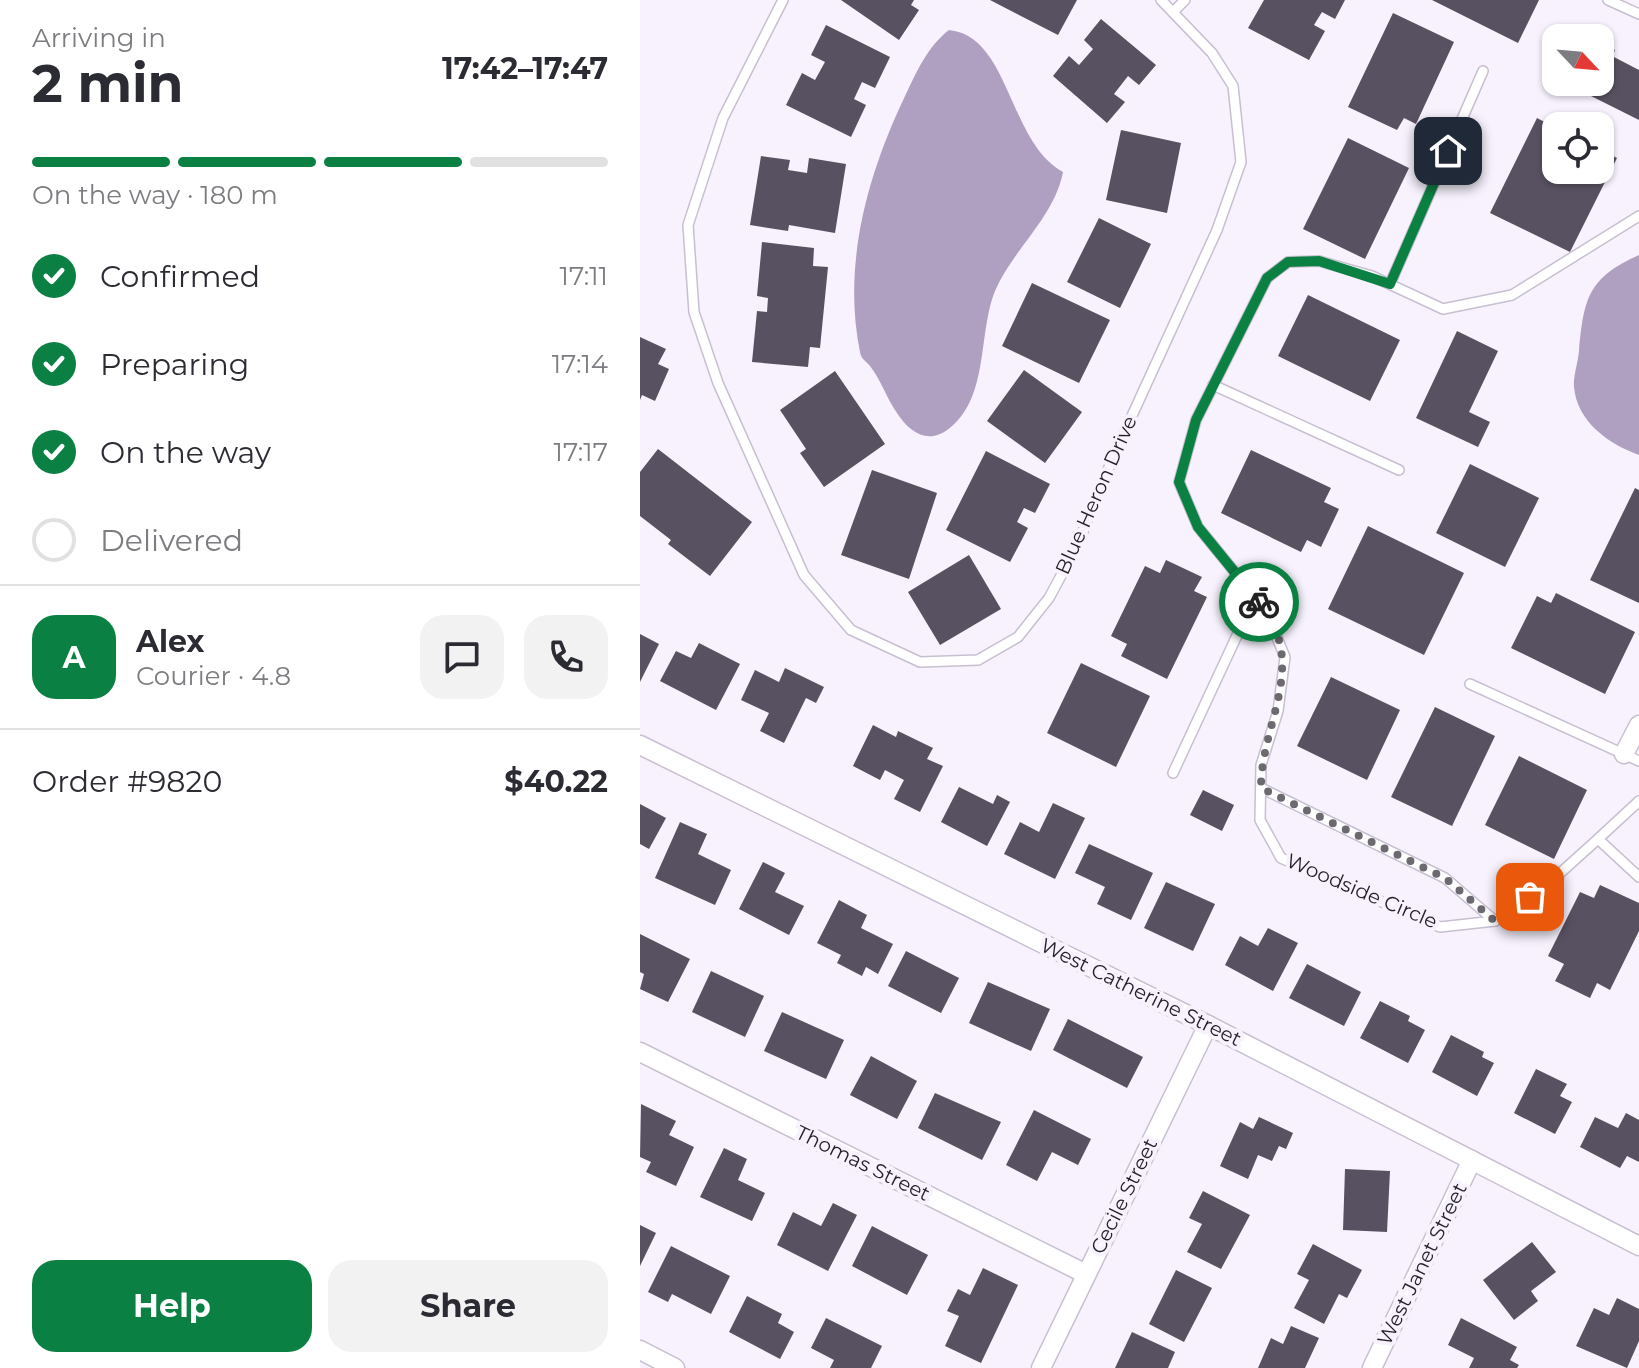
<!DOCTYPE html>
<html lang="en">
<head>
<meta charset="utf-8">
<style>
  :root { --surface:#fff; --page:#f2f2f3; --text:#2b2b33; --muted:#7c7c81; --line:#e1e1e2; --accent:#0b8043 }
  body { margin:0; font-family:Montserrat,sans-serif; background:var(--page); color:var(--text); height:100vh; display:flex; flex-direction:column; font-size:30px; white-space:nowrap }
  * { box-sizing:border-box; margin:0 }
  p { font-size:26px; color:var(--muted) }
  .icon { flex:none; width:44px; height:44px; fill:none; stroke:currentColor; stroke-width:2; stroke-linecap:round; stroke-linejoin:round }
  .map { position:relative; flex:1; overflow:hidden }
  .details { display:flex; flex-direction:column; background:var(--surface); width:640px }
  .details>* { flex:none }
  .needle { width:52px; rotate:116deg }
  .buttons { position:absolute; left:902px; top:24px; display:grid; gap:16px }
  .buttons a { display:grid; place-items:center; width:72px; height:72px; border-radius:16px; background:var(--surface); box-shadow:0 2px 6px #0004; font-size:40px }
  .pin { position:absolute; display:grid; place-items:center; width:68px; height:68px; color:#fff; margin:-34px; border-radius:16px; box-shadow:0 4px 12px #0006 }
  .courier { position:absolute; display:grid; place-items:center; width:80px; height:80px; margin:-40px; border:6px solid #0b8043; border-radius:50%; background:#fff; color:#222; box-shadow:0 2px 10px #0007 }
  .headline em { font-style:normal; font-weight:700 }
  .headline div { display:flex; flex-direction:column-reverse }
  .headline { display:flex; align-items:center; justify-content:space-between; height:136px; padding:0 32px }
  h1 { font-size:52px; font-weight:700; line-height:60px }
  .bar { display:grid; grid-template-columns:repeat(4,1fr); gap:12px 8px; align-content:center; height:96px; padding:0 32px }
  .bar i { height:10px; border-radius:6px; background:var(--line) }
  .bar .active { background:var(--accent) }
  .bar p { grid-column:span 4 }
  .line { display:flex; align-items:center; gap:20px; padding:0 32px; border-top:2px solid var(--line) }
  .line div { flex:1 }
  .round { display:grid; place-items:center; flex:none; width:84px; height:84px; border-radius:24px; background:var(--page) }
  ol { padding:0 32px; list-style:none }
  li { display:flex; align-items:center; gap:24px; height:88px }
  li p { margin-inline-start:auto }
  li .icon { padding:8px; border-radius:50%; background:var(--accent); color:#fff; stroke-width:4 }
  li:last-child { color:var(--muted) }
  li i { width:44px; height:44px; border:4px solid var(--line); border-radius:50% }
  .button { display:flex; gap:16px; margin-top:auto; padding:16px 32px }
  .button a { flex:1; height:92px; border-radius:24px; background:var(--accent); color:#fff; font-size:32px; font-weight:700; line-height:92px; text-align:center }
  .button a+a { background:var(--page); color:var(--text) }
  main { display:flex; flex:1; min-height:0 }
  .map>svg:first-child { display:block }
</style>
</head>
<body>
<main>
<section class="details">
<div class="headline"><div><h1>2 min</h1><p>Arriving in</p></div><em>17:42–17:47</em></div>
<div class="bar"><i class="active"></i><i class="active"></i><i class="active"></i><i></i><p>On the way · 180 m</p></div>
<ol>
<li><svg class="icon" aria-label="check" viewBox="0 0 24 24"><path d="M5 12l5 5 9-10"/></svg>Confirmed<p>17:11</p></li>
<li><svg class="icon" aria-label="check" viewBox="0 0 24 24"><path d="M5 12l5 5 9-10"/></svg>Preparing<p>17:14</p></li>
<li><svg class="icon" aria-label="check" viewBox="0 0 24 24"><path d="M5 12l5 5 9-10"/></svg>On the way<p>17:17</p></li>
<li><i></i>Delivered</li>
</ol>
<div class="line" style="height:144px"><b class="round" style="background:var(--accent);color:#fff">A</b><div><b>Alex</b><p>Courier · 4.8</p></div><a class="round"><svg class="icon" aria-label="chat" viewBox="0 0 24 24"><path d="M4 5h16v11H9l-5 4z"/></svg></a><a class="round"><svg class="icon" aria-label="phone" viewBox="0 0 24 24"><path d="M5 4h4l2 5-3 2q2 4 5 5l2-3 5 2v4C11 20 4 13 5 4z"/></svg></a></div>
<div class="line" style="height:104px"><div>Order #9820</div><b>$40.22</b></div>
<div class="button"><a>Help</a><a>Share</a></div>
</section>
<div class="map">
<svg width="999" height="1368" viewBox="0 0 999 1368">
  <rect width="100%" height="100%" fill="#f7f2fd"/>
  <g fill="#af9fc0">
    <path d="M309,30c61,6 59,112 114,142 -9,46 -50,77 -68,119 -17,42 -6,104 -44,136 -22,19 -41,6 -54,-14 -10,-14 -16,-33 -27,-47 -4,-5 -9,-7 -10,-14 -18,-88 8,-179 46,-258 11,-23 22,-48 43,-64z"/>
    <path d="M999,255v200c-30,-11 -62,-33 -65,-68 -1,-11 4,-24 5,-36 5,-53 9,-73 60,-96z"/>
  </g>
  <g fill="#585161">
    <polygon points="201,0 274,0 271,5 279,10 259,40"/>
    <polygon points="350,0 437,0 418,35"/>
    <polygon points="624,0 705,0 695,19 682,12 674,25 685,31 669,60 608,28"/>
    <polygon points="792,0 899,0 878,43"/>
    <polygon points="753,13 814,42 776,124 764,118 757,130 708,107"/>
    <polygon points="461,19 516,65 499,85 488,76 474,94 485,102 467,123 413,76 429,56 439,65 453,49 444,40"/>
    <polygon points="186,25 250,57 235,88 222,82 214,99 226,105 211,137 146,105 162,73 175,80 185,62 171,55"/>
    <polygon points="960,43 975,50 972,56 999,70 999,120 923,82 960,82"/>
    <polygon points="897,118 916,128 916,170 960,170 960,150 977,158 930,252 850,213"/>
    <polygon points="481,130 541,143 527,213 466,200"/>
    <polygon points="708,138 769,168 725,259 663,229"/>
    <polygon points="121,156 150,160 148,170 167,173 169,158 206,164 195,233 149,225 148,231 110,225"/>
    <polygon points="459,218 511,244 480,308 427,282"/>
    <polygon points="122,242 174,248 173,266 188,267 180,348 170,347 168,367 112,362 117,311 127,312 128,298 117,296"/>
    <polygon points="392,283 470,320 439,383 362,346"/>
    <polygon points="668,295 760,340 730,401 638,356"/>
    <polygon points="817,331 858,351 829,412 850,422 838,447 776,418"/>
    <polygon points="0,337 26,349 18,364 29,369 15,401 2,395 0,400"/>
    <polygon points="384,370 442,412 405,463 347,421"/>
    <polygon points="195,371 245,444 184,487 160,453 166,449 140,410"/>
    <polygon points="18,449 112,522 70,576 28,544 31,540 0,516 0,472"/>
    <polygon points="611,450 691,488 684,502 699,509 681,547 667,540 661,552 581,513"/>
    <polygon points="346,451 410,484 395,513 384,508 377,522 388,528 370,562 306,530"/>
    <polygon points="830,464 899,498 865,567 796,533"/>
    <polygon points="232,470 297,493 269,579 201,555"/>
    <polygon points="995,488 999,490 999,603 950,580"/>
    <polygon points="728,526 824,573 784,655 688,609"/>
    <polygon points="329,555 361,609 300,645 268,592"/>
    <polygon points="526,560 562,577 554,591 567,597 527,679 481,656 487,644 471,636 505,566 520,573"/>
    <polygon points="916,593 995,632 965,694 871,648 897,596 911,603"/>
    <polygon points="0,634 19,644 0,682"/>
    <polygon points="59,643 100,664 76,710 20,681 36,651 51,658"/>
    <polygon points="441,663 510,696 476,767 407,733"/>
    <polygon points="145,668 184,687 176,703 166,698 144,743 120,731 129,713 101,700 115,670 139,682"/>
    <polygon points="691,677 760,710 727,780 657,746"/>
    <polygon points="795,707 855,736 812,826 751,797"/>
    <polygon points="233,725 256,737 258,731 293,748 287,759 303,766 280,812 254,799 264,780 245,770 240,780 213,766"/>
    <polygon points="879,756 947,790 914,859 845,825"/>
    <polygon points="319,787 353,804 357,795 370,802 347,846 301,822"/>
    <polygon points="563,790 594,805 582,831 550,815"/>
    <polygon points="413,803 445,818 415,879 364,854 380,822 399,832"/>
    <polygon points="0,804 26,818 9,849 0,844"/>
    <polygon points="40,822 67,834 58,854 91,870 75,905 15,878"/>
    <polygon points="449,844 513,873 491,920 457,904 465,887 435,873"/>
    <polygon points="123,862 145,873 135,892 164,906 149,935 99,909"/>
    <polygon points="526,882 575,904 553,951 504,928"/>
    <polygon points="960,885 999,903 999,931 970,990 957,983 950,998 915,981 924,964 908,956 940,892 954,898"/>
    <polygon points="199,900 227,915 221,928 253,944 238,974 226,967 222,976 197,963 201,955 177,943"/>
    <polygon points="628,928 658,943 633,991 585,965 600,936 618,946"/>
    <polygon points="0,934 50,959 28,1002 0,989 4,974 0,972"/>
    <polygon points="266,951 319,978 301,1013 248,986"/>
    <polygon points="667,964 721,992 704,1026 649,998"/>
    <polygon points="71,971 124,996 105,1037 52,1012"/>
    <polygon points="348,982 410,1009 391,1051 329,1023"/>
    <polygon points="740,1001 770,1016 768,1021 785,1030 768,1063 720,1038"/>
    <polygon points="142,1012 204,1040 186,1079 124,1051"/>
    <polygon points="428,1019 503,1057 487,1088 413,1050"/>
    <polygon points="811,1035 844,1052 842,1057 854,1063 837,1096 792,1072"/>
    <polygon points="231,1056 277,1081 257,1119 210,1095"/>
    <polygon points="896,1069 927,1084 920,1096 932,1102 915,1134 874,1113"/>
    <polygon points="295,1093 361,1122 342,1160 278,1128"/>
    <polygon points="1,1104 36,1121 29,1135 54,1147 36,1186 6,1172 11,1162 0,1157"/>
    <polygon points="394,1110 451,1139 438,1165 412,1152 397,1181 366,1165"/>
    <polygon points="986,1113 999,1120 999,1162 987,1156 980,1168 940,1147 955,1117 978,1128"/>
    <polygon points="619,1117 653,1133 646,1149 639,1146 632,1161 618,1155 608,1179 580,1166 600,1122 613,1129"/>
    <polygon points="84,1148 107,1159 98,1180 125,1193 112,1221 60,1197"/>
    <polygon points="705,1169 750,1171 747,1232 703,1230"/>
    <polygon points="563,1191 610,1215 581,1269 547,1252 562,1224 549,1218"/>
    <polygon points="193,1203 217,1215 188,1271 137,1245 153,1212 181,1226"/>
    <polygon points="0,1225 16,1233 0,1266"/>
    <polygon points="232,1226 288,1255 267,1295 212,1266"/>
    <polygon points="892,1242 916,1272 891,1291 898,1301 874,1320 843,1280"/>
    <polygon points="673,1244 722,1270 707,1298 699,1294 684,1324 654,1308 669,1280 657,1274"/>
    <polygon points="31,1246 90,1276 71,1314 32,1294 28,1302 8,1292"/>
    <polygon points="343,1268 378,1285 341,1363 305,1346 319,1316 307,1311 318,1289 330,1295"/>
    <polygon points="536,1270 572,1288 544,1342 509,1324"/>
    <polygon points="107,1296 142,1314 138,1323 154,1332 140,1359 89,1332"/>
    <polygon points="977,1298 999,1309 999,1341 987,1368 936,1346 954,1308 969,1315"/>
    <polygon points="186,1318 242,1346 231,1368 190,1368 194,1360 171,1348"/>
    <polygon points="821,1318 877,1347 870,1360 879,1365 877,1368 829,1368 834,1358 808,1345"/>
    <polygon points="651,1326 679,1338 665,1368 618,1368 631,1338 643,1344"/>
    <polygon points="492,1332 535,1352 528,1368 475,1368"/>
  </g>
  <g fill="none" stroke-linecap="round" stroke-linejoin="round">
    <defs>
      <g id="service">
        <polyline points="143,0 83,118 48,225 54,312 78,383 164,575 211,630 280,662 338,660 378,637 409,598 437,546 474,455 577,230 601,162 593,86 572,53 521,0"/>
        <polyline points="968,0 999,14"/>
        <polyline points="533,12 545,0"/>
        <polyline points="999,216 872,295 803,309 732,276 679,261 648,262 627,278 556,420 539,482 558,527 625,609 645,657 638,711 621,765 620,820 641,858 800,927 855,921 908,884 958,839 999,877"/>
        <polyline points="750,284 843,71"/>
        <polyline points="573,385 759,470"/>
        <polyline points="830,684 999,761"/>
        <polyline points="533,773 600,629 625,609"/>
        <polyline points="621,788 805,878 855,921"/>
        <polyline points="958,839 999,801"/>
      </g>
      <g id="minor">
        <polyline points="0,745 568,1025 999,1246"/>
        <polyline points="984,754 999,725"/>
        <polyline points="0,1052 446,1274"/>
        <polyline points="0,1350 35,1368"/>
        <polyline points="401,1368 568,1025"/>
        <polyline points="732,1368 832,1160"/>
      </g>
    </defs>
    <use href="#service" stroke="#c8bfd2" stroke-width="12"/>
    <use href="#minor" stroke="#c8bfd2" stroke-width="21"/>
    <use href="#service" stroke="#fff" stroke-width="9"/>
    <use href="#minor" stroke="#fff" stroke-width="18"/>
  </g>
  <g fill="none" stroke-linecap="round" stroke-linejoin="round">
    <path stroke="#6d6971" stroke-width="8" stroke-dasharray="0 14.4" d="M619,602c51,63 2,120 2,186l184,90 50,43 35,-24"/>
    <polyline stroke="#0b8043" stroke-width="10" points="619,602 558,527 539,482 556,420 627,278 648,262 679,261 750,284 808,151"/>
  </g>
  <g text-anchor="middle" stroke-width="8" stroke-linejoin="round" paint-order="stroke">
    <g font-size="20" fill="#221f26" stroke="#f7f2fd">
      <text transform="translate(456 495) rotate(-66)" y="7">Blue Heron Drive</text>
      <text transform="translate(722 891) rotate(23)" y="7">Woodside Circle</text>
      <text transform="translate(501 992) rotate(26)" y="7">West Catherine Street</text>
      <text transform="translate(223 1163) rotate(26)" y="7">Thomas Street</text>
      <text transform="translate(484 1196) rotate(-64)" y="7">Cecile Street</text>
      <text transform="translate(782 1264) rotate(-64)" y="7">West Janet Street</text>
    </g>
  </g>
</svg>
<div class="buttons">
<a><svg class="needle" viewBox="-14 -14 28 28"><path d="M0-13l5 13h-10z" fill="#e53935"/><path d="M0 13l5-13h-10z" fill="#7c7c81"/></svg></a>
<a><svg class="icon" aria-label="locate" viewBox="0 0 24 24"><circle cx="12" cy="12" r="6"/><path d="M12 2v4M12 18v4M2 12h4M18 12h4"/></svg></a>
</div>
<div class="pin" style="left:890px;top:897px;background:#ea580c"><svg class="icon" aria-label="bag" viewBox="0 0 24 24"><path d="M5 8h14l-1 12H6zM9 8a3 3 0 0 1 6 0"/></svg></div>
<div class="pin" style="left:808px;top:151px;background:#1f2937"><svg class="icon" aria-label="home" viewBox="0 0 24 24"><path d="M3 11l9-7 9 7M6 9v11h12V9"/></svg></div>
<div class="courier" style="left:619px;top:602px"><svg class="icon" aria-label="bike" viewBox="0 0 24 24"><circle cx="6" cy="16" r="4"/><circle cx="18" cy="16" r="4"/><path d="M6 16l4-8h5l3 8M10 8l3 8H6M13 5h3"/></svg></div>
</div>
</main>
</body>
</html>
